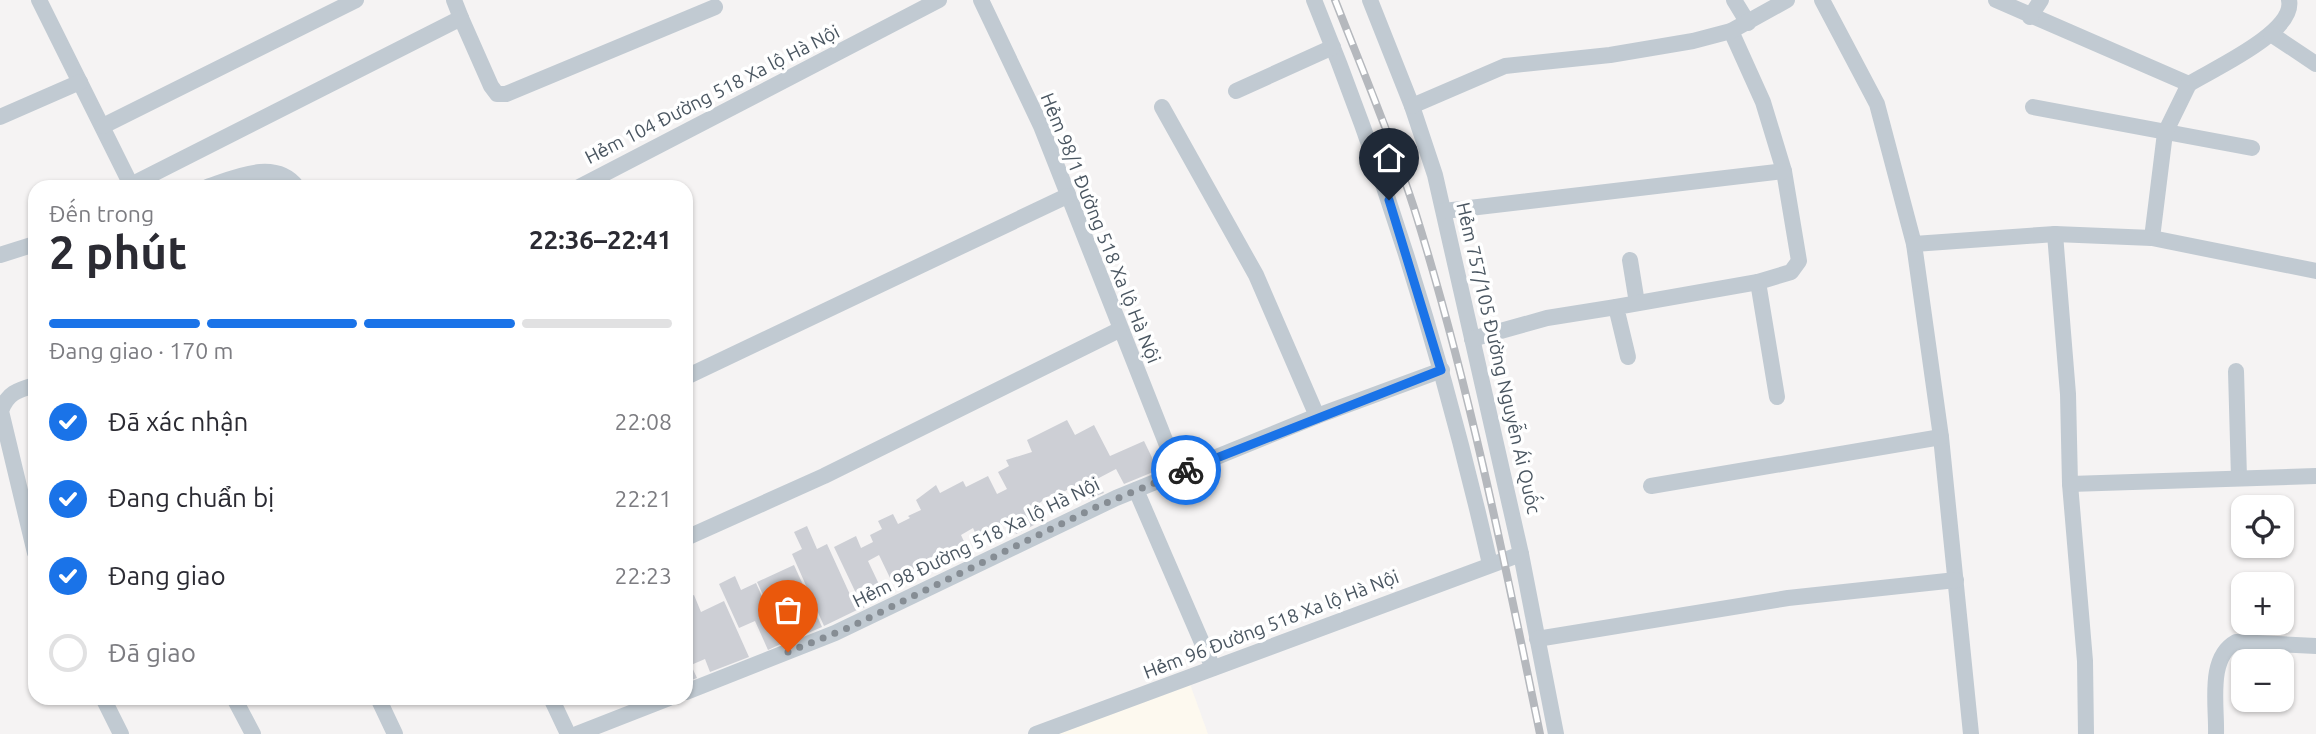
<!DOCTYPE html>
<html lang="vi">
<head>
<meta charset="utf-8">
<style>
  :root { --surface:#fff; --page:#f2f2f3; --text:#2b2b33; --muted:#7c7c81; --line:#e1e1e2; --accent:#1a73e8 }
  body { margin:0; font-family:Ubuntu,sans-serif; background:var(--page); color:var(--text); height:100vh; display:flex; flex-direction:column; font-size:26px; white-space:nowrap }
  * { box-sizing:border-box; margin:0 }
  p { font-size:23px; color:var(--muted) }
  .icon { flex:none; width:38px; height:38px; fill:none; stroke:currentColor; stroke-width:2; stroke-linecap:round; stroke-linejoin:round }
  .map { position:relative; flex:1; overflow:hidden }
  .side { position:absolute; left:28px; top:180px; width:665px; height:525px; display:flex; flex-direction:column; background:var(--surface); border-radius:21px; box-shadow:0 2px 5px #0004 }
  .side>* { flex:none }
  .fabs { position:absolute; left:2231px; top:495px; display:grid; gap:14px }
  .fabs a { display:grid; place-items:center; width:63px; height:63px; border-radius:14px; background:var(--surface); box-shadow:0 2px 5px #0004; font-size:35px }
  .pin { position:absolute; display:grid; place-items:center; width:60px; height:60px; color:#fff; margin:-72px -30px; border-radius:50% 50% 50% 0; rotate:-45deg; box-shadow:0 0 7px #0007 }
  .pin .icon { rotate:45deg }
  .courier { position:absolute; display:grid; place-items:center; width:70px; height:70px; margin:-35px; border:5px solid #1a73e8; border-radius:50%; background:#fff; color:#222; box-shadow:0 2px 9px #0007 }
  .summary em { font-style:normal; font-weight:700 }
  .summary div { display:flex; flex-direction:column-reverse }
  .summary { display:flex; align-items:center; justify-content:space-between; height:119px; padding:0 21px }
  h1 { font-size:46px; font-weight:700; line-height:52px }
  .bar { display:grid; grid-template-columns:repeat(4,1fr); gap:10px 7px; align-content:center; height:84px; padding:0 21px }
  .bar i { height:9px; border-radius:5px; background:var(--line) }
  .bar .on { background:var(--accent) }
  .bar p { grid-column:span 4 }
  ol { padding:0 21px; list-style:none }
  li { display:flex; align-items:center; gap:21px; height:77px }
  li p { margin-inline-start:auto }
  li .icon { padding:7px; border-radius:50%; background:var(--accent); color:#fff; stroke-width:4 }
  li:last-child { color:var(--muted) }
  li i { width:38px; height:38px; border:4px solid var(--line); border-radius:50% }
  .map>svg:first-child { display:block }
</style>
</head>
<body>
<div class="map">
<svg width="2316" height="734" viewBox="0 0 2316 734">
  <rect width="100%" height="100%" fill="#f5f3f3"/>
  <polygon fill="#fdf9ef" points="1190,684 1208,734 1058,734"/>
  <g fill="#cdcfd5">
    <polygon points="1067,420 1075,435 1094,425 1110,456 1144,441 1158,470 1124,484 1116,469 1097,479 1104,493 1088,499 1080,483 1054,497 1052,494 1031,509 1038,523 1016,534 1010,521 977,537 973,528 961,535 967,548 944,556 947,562 924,578 920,569 891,580 879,555 868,561 885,597 863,608 834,547 856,536 861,548 873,542 870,535 882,529 878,521 893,514 898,524 910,518 908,516 921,510 916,500 936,485 940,493 963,481 966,487 988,476 997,494 1007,489 998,472 1009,466 1006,460 1032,452 1027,440"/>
    <polygon points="807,526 817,549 827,544 857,610 824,626 792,554 802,549 794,532"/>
    <polygon points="794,565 822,627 785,643 757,582"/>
    <polygon points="735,576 741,590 756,583 783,643 768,650 755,621 739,628 719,584"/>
    <polygon points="694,595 701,612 724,601 749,657 710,672 705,659 691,665 697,678 686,682 686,598"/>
  </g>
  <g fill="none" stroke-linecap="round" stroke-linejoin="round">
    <g stroke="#c1cad2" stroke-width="16">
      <polyline points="39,0 132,187"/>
      <polyline points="454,0 461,18"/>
      <polyline points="981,0 1041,126 1178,473"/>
      <path d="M1314,0c75,183 132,371 176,564"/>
      <polyline points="1370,0 1412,106 1435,175 1521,554 1556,734"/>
      <polyline points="1734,0 1748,23"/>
      <polyline points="1822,0 1877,104 1914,244 1941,437 1971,734"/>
      <path d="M1996,0l193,84c24,-15 107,-52 100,-84"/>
      <polyline points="2030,17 2041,0"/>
      <polyline points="1731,31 1763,102 1784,171 1799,261 1791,272 1758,282 1777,397"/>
      <polyline points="2271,34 2316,64"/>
      <polyline points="1236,91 1333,47"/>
      <polyline points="1412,106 1505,66 1610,55 1693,41 1731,31 1787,0"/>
      <polyline points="1162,107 1256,275 1317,416"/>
      <polyline points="2033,107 2252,148"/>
      <polyline points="0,117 80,82"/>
      <polyline points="103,126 356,0"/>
      <polyline points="131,185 461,18 491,86 497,94 506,94 715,7"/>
      <path d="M207,187c27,-9 68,-29 90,0"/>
      <polyline points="579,187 939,0"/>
      <polyline points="1444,211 1784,171"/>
      <polyline points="2055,234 2068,394 2070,484 2085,661 2086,734"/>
      <polyline points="2152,238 2165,133 2189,84"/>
      <polyline points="1914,244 2055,234 2152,238 2316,271"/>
      <polyline points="0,255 35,244"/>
      <polyline points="1630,260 1637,303"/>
      <polyline points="1472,339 1547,318 1616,307"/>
      <polyline points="1628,357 1616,307 1758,282"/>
      <polyline points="2236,371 2239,478"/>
      <polyline points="686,377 1067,196"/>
      <path d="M35,385c-17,5 -28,8 -34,26l34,142"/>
      <polyline points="2070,484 2316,476"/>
      <polyline points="1651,486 1941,437"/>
      <polyline points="1136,490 1213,668"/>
      <polyline points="686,538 824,476 1119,330"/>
      <polyline points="1537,639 1788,598 1956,580"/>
      <polyline points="686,692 835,633 1116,498 1317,416 1442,370"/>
      <polyline points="103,698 121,734"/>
      <polyline points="234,698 253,734"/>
      <polyline points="378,698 395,734"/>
      <polyline points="551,698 568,734"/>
      <polyline points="577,734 669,698"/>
      <polyline points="1036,734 1521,554"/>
      <path d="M2216,734c1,-29 -9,-76 20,-92l80,4"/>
    </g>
    <defs>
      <path id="rail" d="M1335,0c27,69 56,137 79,208 54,172 90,350 126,526"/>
    </defs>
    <use href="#rail" stroke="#b5b8bd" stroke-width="8"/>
    <use href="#rail" stroke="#fff" stroke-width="5" stroke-dasharray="16" stroke-linecap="butt"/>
  </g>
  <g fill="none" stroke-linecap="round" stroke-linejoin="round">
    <polyline stroke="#868d94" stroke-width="7" stroke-dasharray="0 12.6" points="788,652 848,628 1094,508 1186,470"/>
    <polyline stroke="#1a73e8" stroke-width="9" points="1186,470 1441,370 1389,200"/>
  </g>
  <g text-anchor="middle" stroke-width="7" stroke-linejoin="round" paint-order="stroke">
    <g font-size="19" fill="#4a5661" stroke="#fff">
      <text transform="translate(712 94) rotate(-27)" y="7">Hẻm 104 Đường 518 Xa lộ Hà Nội</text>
      <text transform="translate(1101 228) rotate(68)" y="7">Hẻm 98/1 Đường 518 Xa lộ Hà Nội</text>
      <text transform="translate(1499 358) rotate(77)" y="7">Hẻm 757/105 Đường Nguyễn Ái Quốc</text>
      <text transform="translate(976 542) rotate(-26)" y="7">Hẻm 98 Đường 518 Xa lộ Hà Nội</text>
      <text transform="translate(1271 624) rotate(-21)" y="7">Hẻm 96 Đường 518 Xa lộ Hà Nội</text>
    </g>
  </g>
</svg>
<div class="fabs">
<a><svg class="icon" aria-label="locate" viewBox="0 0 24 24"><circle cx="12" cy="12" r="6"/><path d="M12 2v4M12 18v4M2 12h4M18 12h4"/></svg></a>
<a>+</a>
<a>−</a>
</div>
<div class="pin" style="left:788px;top:652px;background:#ea580c"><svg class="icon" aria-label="bag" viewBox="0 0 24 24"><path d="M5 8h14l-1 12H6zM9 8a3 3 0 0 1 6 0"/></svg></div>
<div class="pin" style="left:1389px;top:200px;background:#1f2937"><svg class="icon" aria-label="home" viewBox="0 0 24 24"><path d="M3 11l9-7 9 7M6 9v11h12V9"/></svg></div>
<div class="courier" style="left:1186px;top:470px"><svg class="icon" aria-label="bike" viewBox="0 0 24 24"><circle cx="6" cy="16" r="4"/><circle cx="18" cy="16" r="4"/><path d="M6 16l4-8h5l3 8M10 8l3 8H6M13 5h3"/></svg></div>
<section class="side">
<div class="summary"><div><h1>2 phút</h1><p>Đến trong</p></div><em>22:36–22:41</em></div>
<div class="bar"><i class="on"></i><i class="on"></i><i class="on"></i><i></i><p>Đang giao · 170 m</p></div>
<ol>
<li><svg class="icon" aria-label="check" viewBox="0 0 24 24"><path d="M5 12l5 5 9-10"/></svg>Đã xác nhận<p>22:08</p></li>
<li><svg class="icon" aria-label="check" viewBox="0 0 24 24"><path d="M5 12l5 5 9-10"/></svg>Đang chuẩn bị<p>22:21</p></li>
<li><svg class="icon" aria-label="check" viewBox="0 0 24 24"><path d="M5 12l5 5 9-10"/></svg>Đang giao<p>22:23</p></li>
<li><i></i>Đã giao</li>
</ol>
</section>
</div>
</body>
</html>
